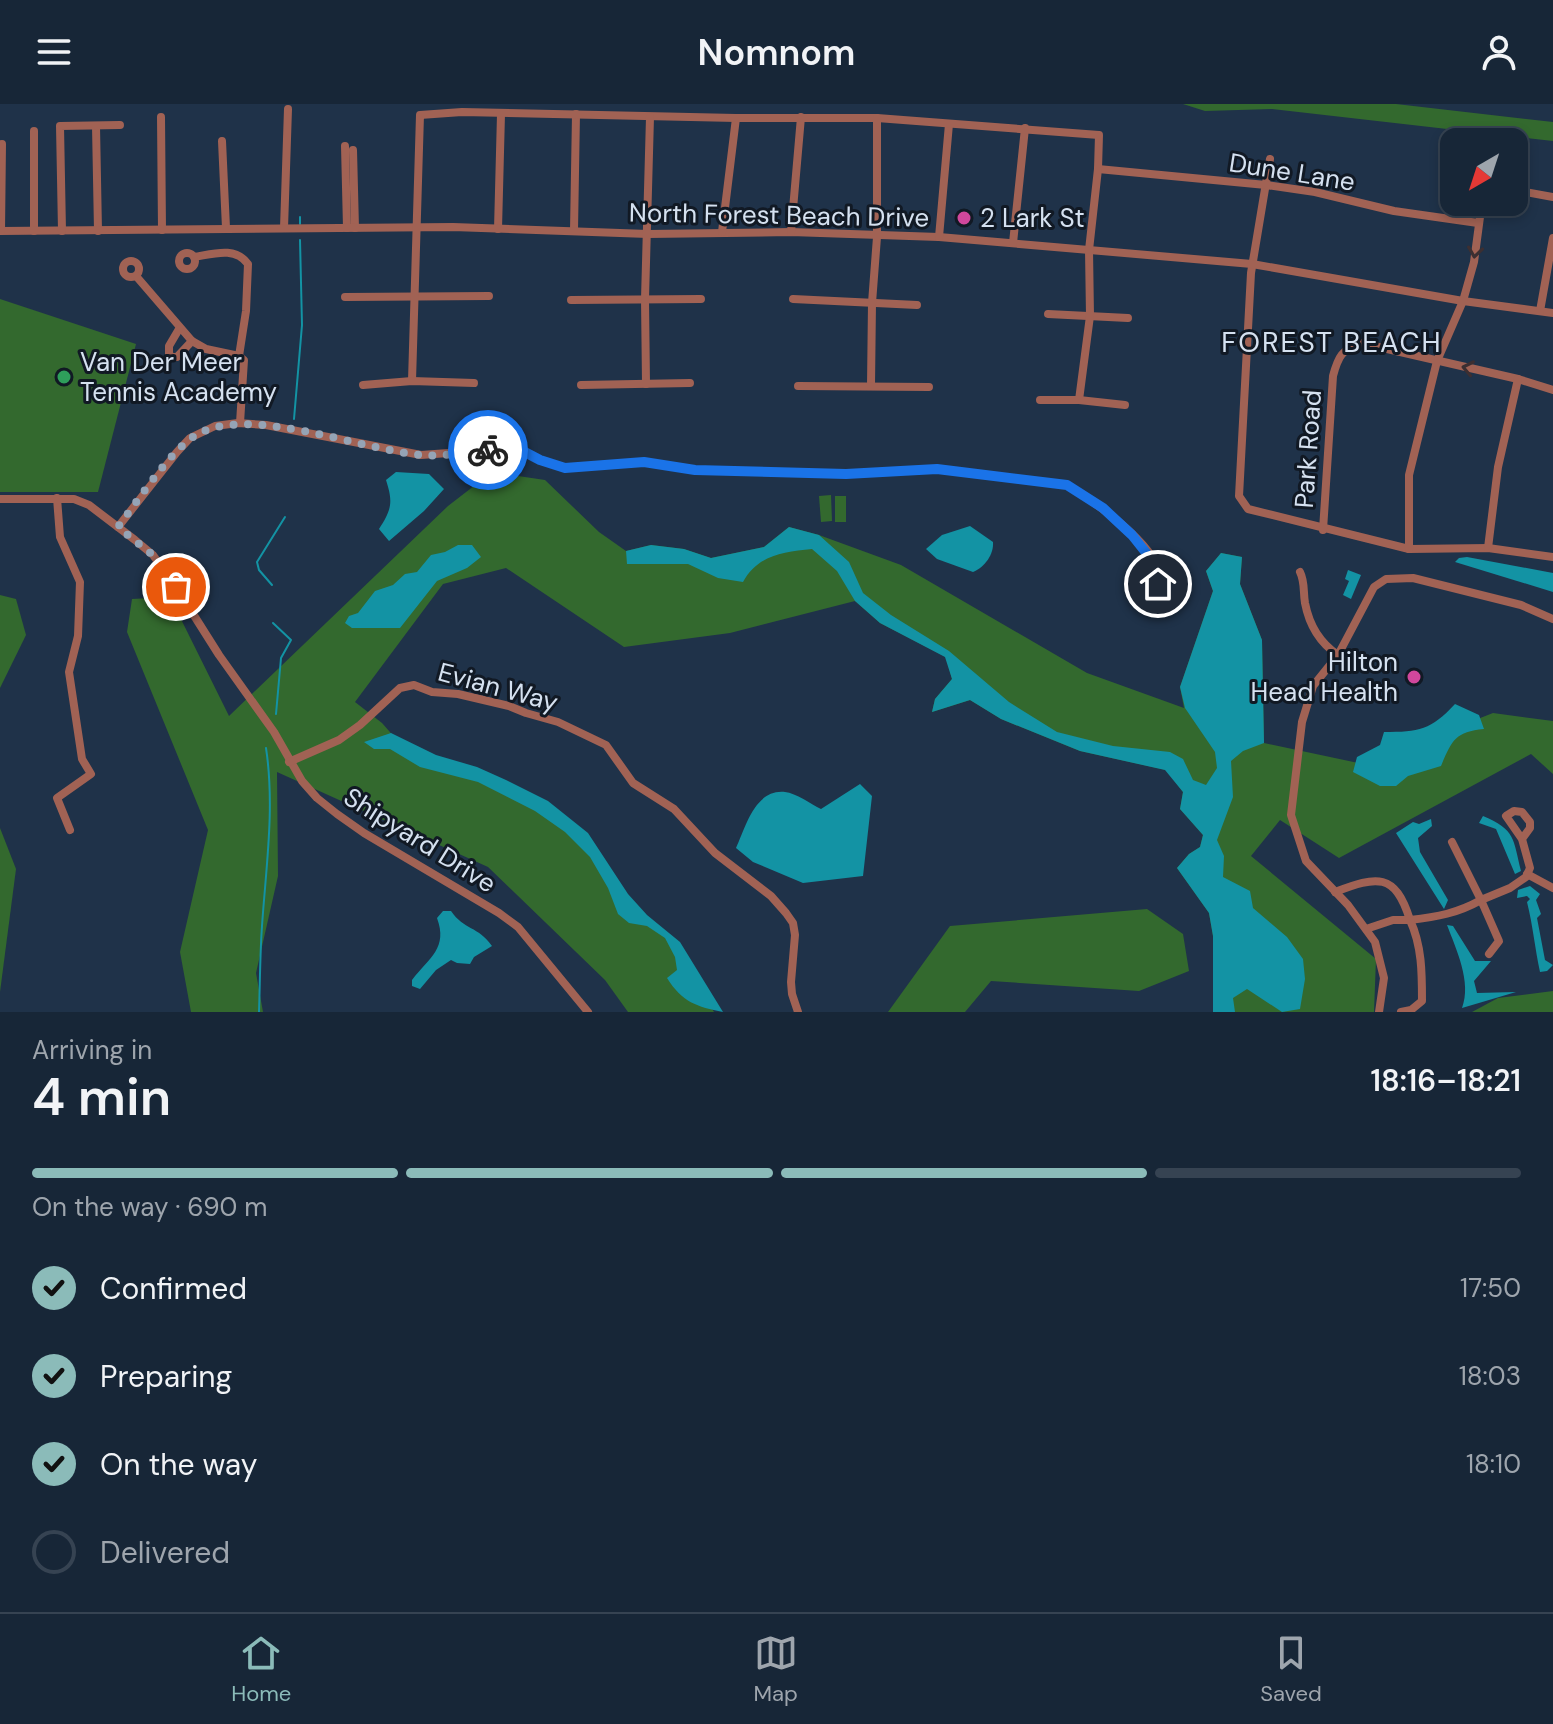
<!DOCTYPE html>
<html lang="en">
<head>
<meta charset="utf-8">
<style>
  :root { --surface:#172637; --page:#243242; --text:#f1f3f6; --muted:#9ea5ad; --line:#364352; --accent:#8bbbb9 }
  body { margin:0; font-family:"DM Sans",sans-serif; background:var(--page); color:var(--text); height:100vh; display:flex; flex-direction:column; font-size:30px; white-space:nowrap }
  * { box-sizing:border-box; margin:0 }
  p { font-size:26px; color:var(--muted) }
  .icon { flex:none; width:44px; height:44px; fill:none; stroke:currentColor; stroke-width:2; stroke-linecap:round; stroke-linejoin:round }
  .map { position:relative; height:908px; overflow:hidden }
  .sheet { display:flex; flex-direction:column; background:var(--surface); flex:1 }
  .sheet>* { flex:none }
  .needle { width:52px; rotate:219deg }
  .fabs { position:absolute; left:1440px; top:24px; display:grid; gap:16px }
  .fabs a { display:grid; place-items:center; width:88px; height:88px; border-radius:16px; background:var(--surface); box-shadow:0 4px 12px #0003,0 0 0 2px var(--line); font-size:40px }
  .pin { position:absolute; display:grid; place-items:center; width:68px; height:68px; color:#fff; margin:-34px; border:4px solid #fff; border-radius:50%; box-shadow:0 2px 8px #0007 }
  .courier { position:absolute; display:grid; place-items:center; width:80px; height:80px; margin:-40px; border:6px solid #1a73e8; border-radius:50%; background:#fff; color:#222; box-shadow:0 2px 10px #0007 }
  .headline em { font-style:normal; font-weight:600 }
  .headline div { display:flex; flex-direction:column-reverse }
  .headline { display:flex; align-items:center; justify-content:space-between; height:136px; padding:0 32px }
  h1 { font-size:52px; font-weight:600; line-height:60px }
  .bar { display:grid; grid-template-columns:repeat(4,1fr); gap:12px 8px; align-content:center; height:96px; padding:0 32px }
  .bar i { height:10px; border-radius:6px; background:var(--line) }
  .bar .on { background:var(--accent) }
  .bar p { grid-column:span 4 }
  ol { padding:0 32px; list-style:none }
  li { display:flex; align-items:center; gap:24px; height:88px }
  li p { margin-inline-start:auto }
  li .icon { padding:8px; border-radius:50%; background:var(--accent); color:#111; stroke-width:4 }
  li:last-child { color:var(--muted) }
  li i { width:44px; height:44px; border:4px solid var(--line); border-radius:50% }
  header { display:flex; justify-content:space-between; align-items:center; height:104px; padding:0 32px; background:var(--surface); font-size:36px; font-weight:600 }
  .dock { display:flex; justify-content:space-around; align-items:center; height:112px; border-top:2px solid var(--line); background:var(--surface); font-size:22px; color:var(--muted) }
  .dock a { display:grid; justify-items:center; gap:4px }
  .dock .on { color:var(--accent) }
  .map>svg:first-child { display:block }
</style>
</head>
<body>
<header><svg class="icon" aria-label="menu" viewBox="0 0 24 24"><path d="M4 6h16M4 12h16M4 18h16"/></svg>Nomnom<svg class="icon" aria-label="person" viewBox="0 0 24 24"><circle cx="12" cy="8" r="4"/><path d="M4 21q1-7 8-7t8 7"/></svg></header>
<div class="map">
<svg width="1553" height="908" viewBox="0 0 1553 908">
  <rect width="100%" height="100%" fill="#1f3249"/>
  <g fill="#33692e">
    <polygon points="1183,0 1396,0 1553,18 1553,37 1272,5 1205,7"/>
    <polygon points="0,195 136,240 98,388 0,388"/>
    <polygon points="492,368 545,376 599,428 626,447 651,441 684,445 711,454 764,443 789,423 819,431 901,461 1087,569 1184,604 1180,583 1213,487 1206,467 1221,449 1242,453 1240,480 1262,536 1264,639 1363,660 1493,609 1553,617 1553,670 1531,650 1339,754 1280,716 1251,752 1376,855 1374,908 1213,908 1213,832 1209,809 1177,764 1189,750 1200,743 1203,731 1180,705 1183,688 1166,666 1080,647 1001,615 970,596 932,608 935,595 952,575 946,553 880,519 855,497 730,529 624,543 506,464 443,480 355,598 382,619 404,644 530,690 590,738 635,810 669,831 714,908 628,908 605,876 488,763 277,668 278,772 256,869 263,908 191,908 180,848 208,726 127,528 132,495 170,493 229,612 448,402"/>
    <polygon points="831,391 832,417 821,418 819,392"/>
    <rect x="835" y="392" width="11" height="26"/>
    <polygon points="0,491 16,495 26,531 0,584"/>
    <polygon points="0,724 16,765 0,888"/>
    <polygon points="1147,805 1183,830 1189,867 1139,887 991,877 965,908 888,908 950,822"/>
    <polygon points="1553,887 1553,908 1472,908 1498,894"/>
  </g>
  <g fill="#1393a4">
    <path d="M396,368l33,2 15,15 -20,22 -35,30 -10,-12c13,-20 14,-27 7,-49z"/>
    <path d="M970,422l23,16c1,12 -8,25 -20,30l-36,-13 -11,-10 16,-14z"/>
    <path d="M789,423l30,8 30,27 14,31 28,22 58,36 60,51 48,30 56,14 57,6 13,7 10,21 13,5 11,-17 -2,-16 -30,-44 -5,-21 33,-96 -7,-20 15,-18 21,4 -2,27 22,56 2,103 -21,8 -12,10 2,36 -16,43 7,16 -1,21 27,14 3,17 34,29 16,22 2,20 -5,30 -18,3 -35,-23 -14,9 2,14h-22v-76l-4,-23 -32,-45 12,-14 11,-7 3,-12 -23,-26 3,-17 -18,-22 -85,-19 -79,-32 -31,-19 -38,12 3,-13 17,-20 -7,-22 -65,-34 -25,-22 -18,-30 -25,-22c-29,3 -54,6 -69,33l-25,-4 -30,-14h-61l-1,-13 25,-6 33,4 27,9 53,-11z"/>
    <polygon points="458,441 472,441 481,453 467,464 437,477 400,524 352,524 345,519 349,512 358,509 375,487 393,481 405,470 417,468 431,451 445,448"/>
    <polygon points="1467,453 1553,469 1553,488 1455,458 1459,454"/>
    <polygon points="1348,466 1361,471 1351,495 1343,491 1349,477 1345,475"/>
    <path d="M1455,600l24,11 5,14c-29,3 -32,11 -43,37l-33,10 -12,10h-16l-27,-14 4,-15 23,-12 4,-13c35,0 47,-2 71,-28z"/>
    <path d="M391,629l45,22 41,12 29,13 42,21 40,32 40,61 19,21 33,27 43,70c-26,-5 -41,-10 -56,-34l10,-8 -2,-13 -10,-19 -18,-12 -18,-3 -11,-9 -10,-26 -18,-31 -25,-25 -30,-21 -57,-29 -58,-15 -30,-18h-16l-10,-7z"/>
    <path d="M860,680l12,12 -9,80 -60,7 -50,-21 -17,-14c10,-22 19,-59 49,-56 11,1 26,12 36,17z"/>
    <path d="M1483,712c33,14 30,23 38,55l-6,3 -19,-45 -17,-6z"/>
    <polygon points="1431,715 1432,722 1418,734 1420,748 1448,796 1444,805 1396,729 1413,718 1419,720"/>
    <path d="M1530,782l10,8 -4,6 5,14 -4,4 8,42 8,5 -6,6 -7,1c-5,-23 -7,-46 -13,-70l3,-3 -3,-3 -10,2 1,-8z"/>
    <path d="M443,807h8c13,19 27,15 41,35l-18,11 -4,7 -13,-1 -6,-3 -15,10 -16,19 -8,-3v-6c18,-23 36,-32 25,-62z"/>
    <path d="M1447,821l6,1 22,35h16l-17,20 3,12 39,-1 -54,16c10,-26 -6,-59 -15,-83z"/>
  </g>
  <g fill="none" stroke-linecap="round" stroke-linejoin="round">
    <g stroke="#1393a4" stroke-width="2">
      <polyline points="300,113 300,120"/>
      <polyline points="294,315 302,221 300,136"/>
      <polyline points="272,481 259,466 257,458 285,413"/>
      <polyline points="273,519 291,536 281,554 276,610"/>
      <path d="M259,908c1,-29 1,-58 3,-86 4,-59 13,-119 4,-178"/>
    </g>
    <g stroke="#a16254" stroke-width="8">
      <polyline points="161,13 162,126"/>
      <polyline points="96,22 98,127"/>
      <polyline points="34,27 34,127"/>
      <polyline points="222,37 226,124"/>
      <polyline points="345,42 347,124"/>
      <polyline points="353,46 355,124"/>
      <polyline points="1270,55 1251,169 1239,392 1248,405 1409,445 1488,444 1553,453"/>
      <polyline points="1098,65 1266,81 1315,88 1394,107 1478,119"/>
      <polyline points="1514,86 1553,93"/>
      <polyline points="284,124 288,5"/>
      <polyline points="498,125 501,10"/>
      <polyline points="574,126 576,10"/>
      <polyline points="0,127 453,123 648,130 791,128 939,133 1252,160 1463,197 1553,209"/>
      <polyline points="1,127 2,40"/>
      <polyline points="62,127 60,22 120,21"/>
      <polyline points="722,128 736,14"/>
      <polyline points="791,128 801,13"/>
      <polyline points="939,133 949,20"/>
      <polyline points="1013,139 1025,24"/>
      <circle cx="187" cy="157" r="8"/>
      <path d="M194,153c19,-3 41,-11 54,7l-2,47 -7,45"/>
      <circle cx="131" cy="165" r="8"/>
      <polyline points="136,172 192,237 206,245 239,252 244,256 240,319"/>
      <polyline points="345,193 489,192"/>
      <polyline points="793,195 917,201"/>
      <polyline points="571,196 701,195"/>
      <polyline points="1540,207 1553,134"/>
      <polyline points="1048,210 1128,214"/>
      <polyline points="179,225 169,242 169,250 172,253 177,253 192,237"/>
      <polyline points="412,277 420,11 462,8 736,14 877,14 1099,31 1098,65 1089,146 1090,212 1079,296"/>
      <polyline points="646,280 645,195 650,13"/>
      <polyline points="363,281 412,277 474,279"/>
      <polyline points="581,281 690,279"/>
      <polyline points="871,281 872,199 877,133 877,14"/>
      <polyline points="798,282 929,283"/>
      <polyline points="1040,296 1079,296 1125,301"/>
      <polyline points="57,394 60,433 80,478 78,532 69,568 82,655 91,670 57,694 70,726"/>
      <polyline points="0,395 74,395 89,401 135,436 153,451 176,483 219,551 274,628 302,677 317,694 337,710 364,729 499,809 518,823 588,908"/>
      <path d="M118,423l59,-75 13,-14 25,-12 23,-3 28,2 155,30 96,-7 23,12 25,8 79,-6 51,8 151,4 91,-5 130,16c25,15 87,58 92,88 1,10 -4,22 -7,31"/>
      <path d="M1323,426l10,-154c5,-19 9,-27 28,-33l157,36 35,11"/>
      <polyline points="1488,444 1498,363 1518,275"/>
      <polyline points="1409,445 1409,371 1437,257 1463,197 1474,158 1482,98"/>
      <path d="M1300,468c5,10 3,19 5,31 4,21 15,40 33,52"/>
      <polyline points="289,658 339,636 360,621 400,584 414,581 432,588 458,590 509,602 526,609 558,618 606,641 633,679 674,705 715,749 771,792 786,809 793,819 795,831 791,878 792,890 798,908"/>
      <polyline points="1452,738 1481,796 1510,784 1526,773 1530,764 1522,735 1506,712 1514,707 1522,708 1530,718 1530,724 1522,735"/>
      <polyline points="1527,770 1553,784"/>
      <path d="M1335,788c42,-16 60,-20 75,28 27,-3 48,-7 71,-20l18,41 -10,13"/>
      <path d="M1366,825l27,-9h17c12,26 12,53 12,81l-11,9 -10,2"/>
      <polyline points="1379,908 1384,874 1375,838 1348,801 1306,757 1291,711 1302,618 1313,582 1338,551 1374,483 1386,475 1413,474 1521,501 1553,515"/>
    </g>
  </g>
  <defs><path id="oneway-chevron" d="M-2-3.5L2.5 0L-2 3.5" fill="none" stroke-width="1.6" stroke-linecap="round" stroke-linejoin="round" transform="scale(2)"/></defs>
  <g stroke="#3c2f32">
    <use href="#oneway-chevron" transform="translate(1475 148) rotate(98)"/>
    <use href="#oneway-chevron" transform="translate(1468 264) rotate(-168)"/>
  </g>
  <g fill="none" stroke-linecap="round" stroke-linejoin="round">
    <path stroke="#95a4b6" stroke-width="8" stroke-dasharray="0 14.4" d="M176,483l-23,-32 -35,-28c20,-26 49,-72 75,-90 50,-35 168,13 228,18 22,2 45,-3 67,-5"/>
    <polyline stroke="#1a73e8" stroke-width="10" points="488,346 517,344 540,356 565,364 644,358 695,366 846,370 937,365 1067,381 1103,404 1132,431 1155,460 1159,471 1158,480"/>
  </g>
  <g fill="#d1479c" stroke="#111924" stroke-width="3">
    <circle cx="964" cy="114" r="8"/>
    <circle cx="1414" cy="573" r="8"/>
  </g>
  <circle fill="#2e9e5b" stroke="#111924" stroke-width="3" cx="64" cy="273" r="8"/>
  <g text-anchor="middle" stroke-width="6" stroke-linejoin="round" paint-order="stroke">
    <g font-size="26" fill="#d5e1f0" stroke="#111924">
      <text transform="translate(1292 68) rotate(9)" y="9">Dune Lane</text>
      <text transform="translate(779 111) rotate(1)" y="9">North Forest Beach Drive</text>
      <text transform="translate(1308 345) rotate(-86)" y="9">Park Road</text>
      <text transform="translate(498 583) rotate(15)" y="9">Evian Way</text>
      <text transform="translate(420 736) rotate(32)" y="9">Shipyard Drive</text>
    </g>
    <g font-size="26" fill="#d5e1f0" stroke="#111924" text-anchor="start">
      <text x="980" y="123">2 Lark St</text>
      <text x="80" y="267">Van Der Meer<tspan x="80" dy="30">Tennis Academy</tspan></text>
      <text x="1398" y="567" text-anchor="end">Hilton<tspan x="1398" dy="30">Head Health</tspan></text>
    </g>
    <g font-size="28" letter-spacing="2" fill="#d5e1f0" stroke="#111924">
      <text x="1332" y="248">FOREST BEACH</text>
    </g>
  </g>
</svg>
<div class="fabs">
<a><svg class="needle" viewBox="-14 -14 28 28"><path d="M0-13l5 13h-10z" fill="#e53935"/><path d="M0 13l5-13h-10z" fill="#9ea5ad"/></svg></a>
</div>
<div class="pin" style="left:176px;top:483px;background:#ea580c"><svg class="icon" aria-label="bag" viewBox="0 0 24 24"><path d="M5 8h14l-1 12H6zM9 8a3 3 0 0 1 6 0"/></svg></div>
<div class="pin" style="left:1158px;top:480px;background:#1f2937"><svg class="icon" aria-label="home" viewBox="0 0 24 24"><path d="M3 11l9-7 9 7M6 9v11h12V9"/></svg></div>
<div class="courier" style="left:488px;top:346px"><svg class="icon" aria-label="bike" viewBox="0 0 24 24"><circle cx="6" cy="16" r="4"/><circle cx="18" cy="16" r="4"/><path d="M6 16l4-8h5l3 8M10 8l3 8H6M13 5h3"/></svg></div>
</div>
<section class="sheet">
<div class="headline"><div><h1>4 min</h1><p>Arriving in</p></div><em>18:16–18:21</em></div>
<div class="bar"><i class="on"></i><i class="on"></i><i class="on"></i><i></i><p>On the way · 690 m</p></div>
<ol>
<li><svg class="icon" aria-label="check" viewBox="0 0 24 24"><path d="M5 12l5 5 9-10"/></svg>Confirmed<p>17:50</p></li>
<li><svg class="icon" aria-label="check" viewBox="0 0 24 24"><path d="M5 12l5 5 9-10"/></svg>Preparing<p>18:03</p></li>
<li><svg class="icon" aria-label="check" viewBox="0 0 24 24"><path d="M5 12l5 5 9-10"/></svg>On the way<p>18:10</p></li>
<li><i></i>Delivered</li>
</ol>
</section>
<nav class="dock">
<a class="on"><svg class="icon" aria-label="home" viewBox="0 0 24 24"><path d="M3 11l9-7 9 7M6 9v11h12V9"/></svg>Home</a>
<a><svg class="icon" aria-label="map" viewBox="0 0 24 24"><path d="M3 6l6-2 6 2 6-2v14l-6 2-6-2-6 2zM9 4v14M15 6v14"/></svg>Map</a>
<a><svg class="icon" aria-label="saved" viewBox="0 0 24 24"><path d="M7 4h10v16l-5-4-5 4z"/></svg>Saved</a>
</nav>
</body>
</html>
